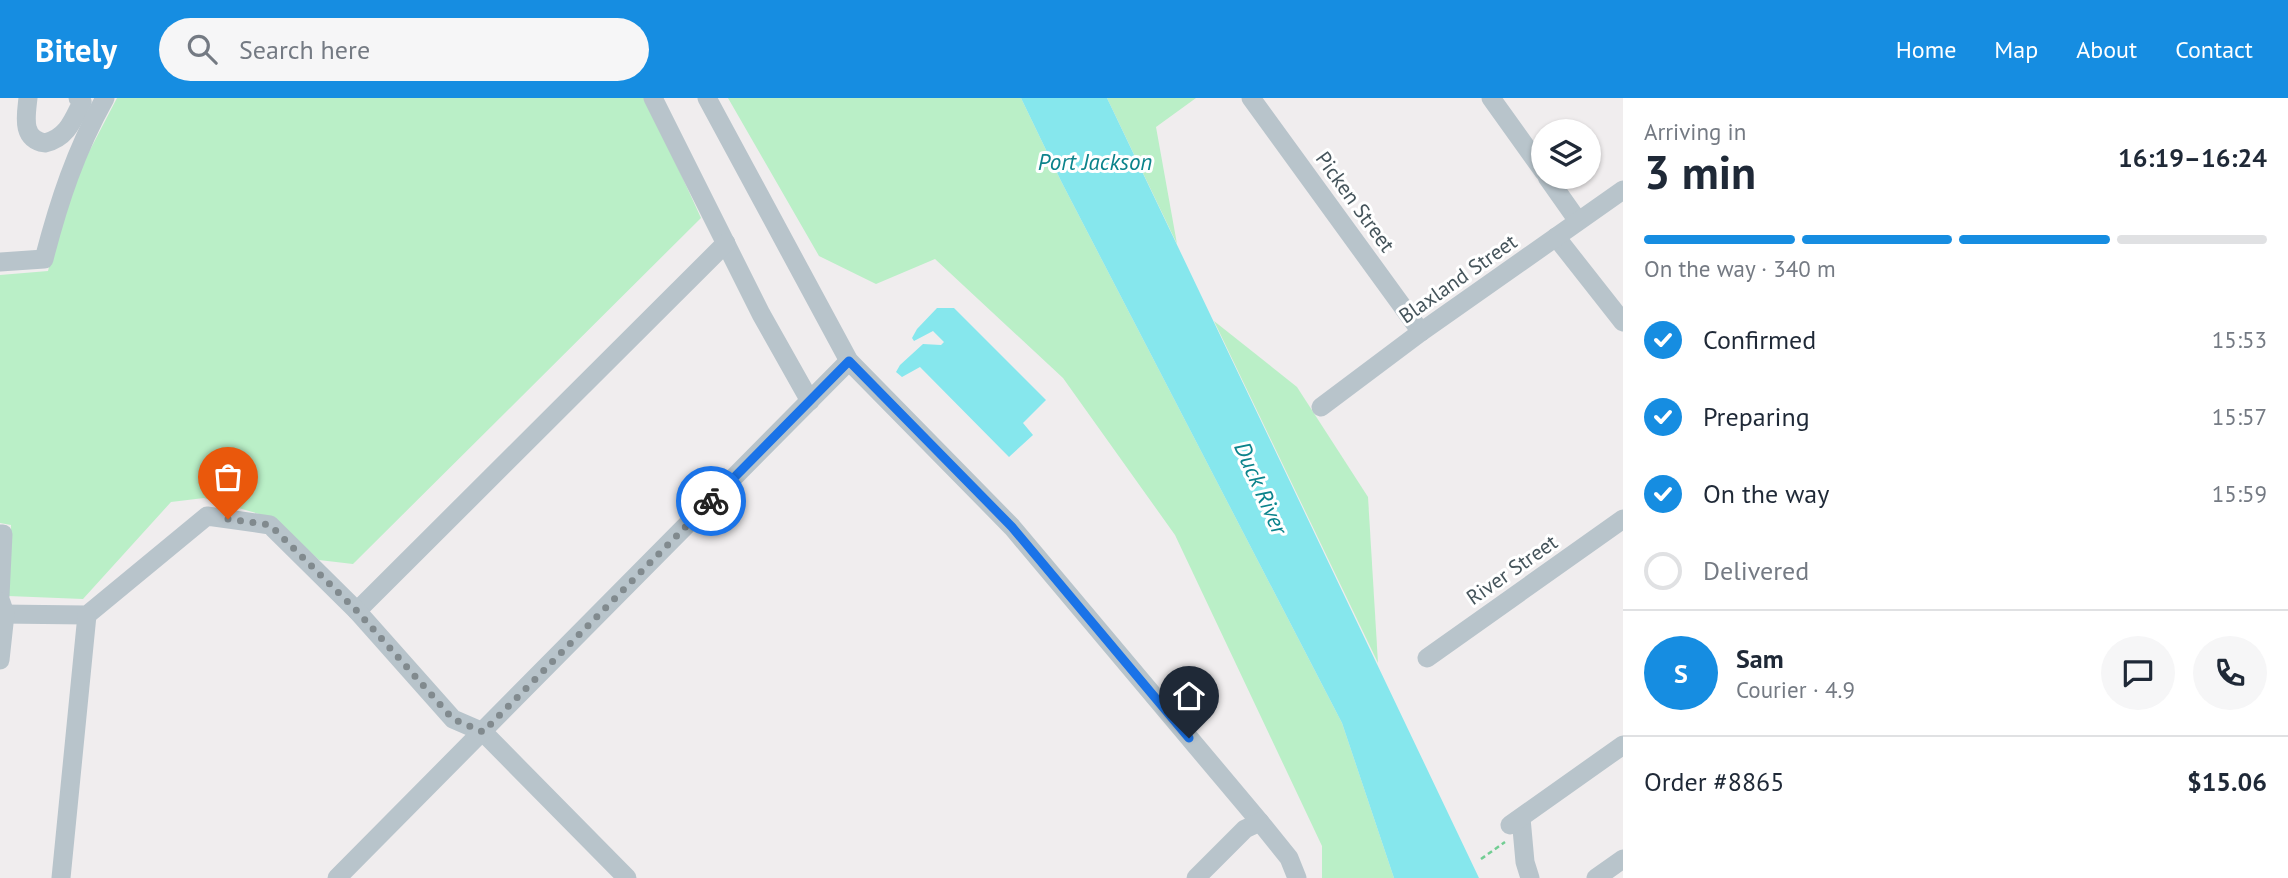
<!DOCTYPE html>
<html lang="en">
<head>
<meta charset="utf-8">
<style>
  :root { --surface:#fff; --page:#f6f6f7; --text:#1f2937; --muted:#747a83; --line:#e0e1e3; --accent:#168de1 }
  body { margin:0; font-family:"PT Sans",sans-serif; background:var(--page); color:var(--text); height:100vh; display:flex; flex-direction:column; font-size:26px; white-space:nowrap }
  * { box-sizing:border-box; margin:0 }
  p { font-size:23px; color:var(--muted) }
  .icon { flex:none; width:38px; height:38px; fill:none; stroke:currentColor; stroke-width:2; stroke-linecap:round; stroke-linejoin:round }
  .map { position:relative; flex:1; overflow:hidden }
  .panel { display:flex; flex-direction:column; background:var(--surface); width:665px }
  .panel>* { flex:none }
  .controls { position:absolute; left:1531px; top:21px; display:grid; gap:14px }
  .controls a { display:grid; place-items:center; width:70px; height:70px; border-radius:50%; background:var(--surface); box-shadow:0 2px 5px #0004; font-size:35px }
  .pin { position:absolute; display:grid; place-items:center; width:60px; height:60px; color:#fff; margin:-72px -30px; border-radius:50% 50% 50% 0; rotate:-45deg; box-shadow:0 0 7px #0007 }
  .pin .icon { rotate:45deg }
  .courier { position:absolute; display:grid; place-items:center; width:70px; height:70px; margin:-35px; border:5px solid #1a73e8; border-radius:50%; background:#fff; color:#222; box-shadow:0 2px 9px #0007 }
  .overview em { font-style:normal; font-weight:800 }
  .overview div { display:flex; flex-direction:column-reverse }
  .overview { display:flex; align-items:center; justify-content:space-between; height:119px; padding:0 21px }
  h1 { font-size:46px; font-weight:800; line-height:52px }
  .bar { display:grid; grid-template-columns:repeat(4,1fr); gap:10px 7px; align-content:center; height:84px; padding:0 21px }
  .bar i { height:9px; border-radius:5px; background:var(--line) }
  .bar .current { background:var(--accent) }
  .bar p { grid-column:span 4 }
  .line { display:flex; align-items:center; gap:18px; padding:0 21px; border-top:2px solid var(--line) }
  .line div { flex:1 }
  .round { display:grid; place-items:center; flex:none; width:74px; height:74px; border-radius:37px; background:var(--page) }
  ol { padding:0 21px; list-style:none }
  li { display:flex; align-items:center; gap:21px; height:77px }
  li p { margin-inline-start:auto }
  li .icon { padding:7px; border-radius:50%; background:var(--accent); color:#fff; stroke-width:4 }
  li:last-child { color:var(--muted) }
  li i { width:38px; height:38px; border:4px solid var(--line); border-radius:50% }
  header { display:flex; align-items:center; gap:42px; box-sizing:border-box; height:98px; padding:0 35px; background:var(--accent); color:#fff }
  header strong { font-size:33px }
  nav { display:flex; gap:38px; margin-inline-start:auto; font-size:24px }
  .search { width:490px; height:63px; background:var(--page); display:flex; align-items:center; gap:18px; box-sizing:border-box; padding:0 24px; border-radius:38px; color:var(--muted); font-size:26px }
  main { display:flex; flex:1; min-height:0 }
  .map>svg:first-child { display:block }
</style>
</head>
<body>
<header>
<strong>Bitely</strong>
<div class="search"><svg class="icon" aria-label="search" viewBox="0 0 24 24"><circle cx="10" cy="10" r="6"/><path d="M15 15l6 6"/></svg>Search here</div>
<nav><a>Home</a><a>Map</a><a>About</a><a>Contact</a></nav>
</header>
<main>
<div class="map">
<svg width="1623" height="780" viewBox="0 0 1623 780">
  <rect width="100%" height="100%" fill="#f0edee"/>
  <g fill="#baefc7">
    <polygon points="117,0 646,0 701,120 353,466 319,462 273,420 204,400 171,404 83,501 8,498 11,427 0,425 0,177 48,173 66,98"/>
    <polygon points="728,0 1021,0 1061,83 1342,625 1394,780 1322,780 1322,748 1175,437 1063,280 935,161 876,186 819,158"/>
    <polygon points="1107,0 1196,0 1156,29 1177,146"/>
    <polygon points="1214,223 1297,289 1368,399 1378,565"/>
  </g>
  <g fill="#86e7ed">
    <polygon points="1021,0 1107,0 1479,780 1394,780 1342,625 1061,83"/>
    <polygon points="937,210 954,210 1046,302 1023,325 1033,337 1009,359 920,269 902,279 896,274 900,267 923,246 941,247 944,244 933,233 914,243 912,240 917,231"/>
  </g>
  <g fill="none" stroke-linecap="round" stroke-linejoin="round">
    <polyline stroke="#72cd93" stroke-width="2.5" stroke-dasharray="5 3.5" stroke-linecap="butt" points="1481,761 1505,744"/>
    <g stroke="#b8c4cb" stroke-width="19">
      <path d="M28,0c-2,18 -7,41 17,45 22,-5 28,-23 37,-41l-4,-4"/>
      <polyline points="653,0 761,216 810,303"/>
      <polyline points="707,0 849,263 1012,429 1260,724 1289,760 1297,780"/>
      <polyline points="1251,0 1421,234"/>
      <polyline points="1491,0 1544,74"/>
      <polyline points="1547,79 1578,123"/>
      <polyline points="1556,139 1623,224"/>
      <path d="M0,164l44,-3c15,-58 32,-109 61,-161"/>
      <polyline points="1321,309 1421,234 1623,92"/>
      <polyline points="0,436 3,436 0,498"/>
      <polyline points="357,513 726,145"/>
      <polyline points="0,516 87,517 207,418 270,427 357,513 453,621 483,634 627,780"/>
      <polyline points="1427,560 1623,421"/>
      <polyline points="0,562 5,516 1,504"/>
      <polyline points="1521,720 1525,764 1530,780"/>
      <polyline points="1510,727 1623,647"/>
      <polyline points="61,780 87,517"/>
      <polyline points="337,780 849,263"/>
      <polyline points="1196,780 1245,731 1260,724"/>
      <polyline points="1596,780 1623,761"/>
    </g>
  </g>
  <g fill="none" stroke-linecap="round" stroke-linejoin="round">
    <polyline stroke="#818a8e" stroke-width="7" stroke-dasharray="0 12.6" points="228,421 270,427 357,513 453,621 483,634 711,403"/>
    <polyline stroke="#1a73e8" stroke-width="9" points="711,403 849,263 1012,429 1189,640"/>
  </g>
  <g text-anchor="middle" stroke-width="6" stroke-linejoin="round" paint-order="stroke">
    <g font-size="21" fill="#45545b" stroke="#fff">
      <text transform="translate(1355 104) rotate(54)" y="7">Picken Street</text>
      <text transform="translate(1458 181) rotate(-35)" y="7">Blaxland Street</text>
      <text transform="translate(1512 472) rotate(-35)" y="7">River Street</text>
    </g>
    <g font-size="23" font-style="italic" fill="#0b838b" stroke="#fff">
      <text x="1095" y="72">Port Jackson</text>
      <text transform="translate(1261 390) rotate(66)" y="8">Duck River</text>
    </g>
  </g>
</svg>
<div class="controls">
<a><svg class="icon" aria-label="layers" viewBox="0 0 24 24"><path d="M12 4l9 5-9 5-9-5zM3 14l9 5 9-5"/></svg></a>
</div>
<div class="pin" style="left:228px;top:421px;background:#ea580c"><svg class="icon" aria-label="bag" viewBox="0 0 24 24"><path d="M5 8h14l-1 12H6zM9 8a3 3 0 0 1 6 0"/></svg></div>
<div class="pin" style="left:1189px;top:640px;background:#1f2937"><svg class="icon" aria-label="home" viewBox="0 0 24 24"><path d="M3 11l9-7 9 7M6 9v11h12V9"/></svg></div>
<div class="courier" style="left:711px;top:403px"><svg class="icon" aria-label="bike" viewBox="0 0 24 24"><circle cx="6" cy="16" r="4"/><circle cx="18" cy="16" r="4"/><path d="M6 16l4-8h5l3 8M10 8l3 8H6M13 5h3"/></svg></div>
</div>
<section class="panel">
<div class="overview"><div><h1>3 min</h1><p>Arriving in</p></div><em>16:19–16:24</em></div>
<div class="bar"><i class="current"></i><i class="current"></i><i class="current"></i><i></i><p>On the way · 340 m</p></div>
<ol>
<li><svg class="icon" aria-label="check" viewBox="0 0 24 24"><path d="M5 12l5 5 9-10"/></svg>Confirmed<p>15:53</p></li>
<li><svg class="icon" aria-label="check" viewBox="0 0 24 24"><path d="M5 12l5 5 9-10"/></svg>Preparing<p>15:57</p></li>
<li><svg class="icon" aria-label="check" viewBox="0 0 24 24"><path d="M5 12l5 5 9-10"/></svg>On the way<p>15:59</p></li>
<li><i></i>Delivered</li>
</ol>
<div class="line" style="height:126px"><b class="round" style="background:var(--accent);color:#fff">S</b><div><b>Sam</b><p>Courier · 4.9</p></div><a class="round"><svg class="icon" aria-label="chat" viewBox="0 0 24 24"><path d="M4 5h16v11H9l-5 4z"/></svg></a><a class="round"><svg class="icon" aria-label="phone" viewBox="0 0 24 24"><path d="M5 4h4l2 5-3 2q2 4 5 5l2-3 5 2v4C11 20 4 13 5 4z"/></svg></a></div>
<div class="line" style="height:91px"><div>Order #8865</div><b>$15.06</b></div>
</section>
</main>
</body>
</html>
